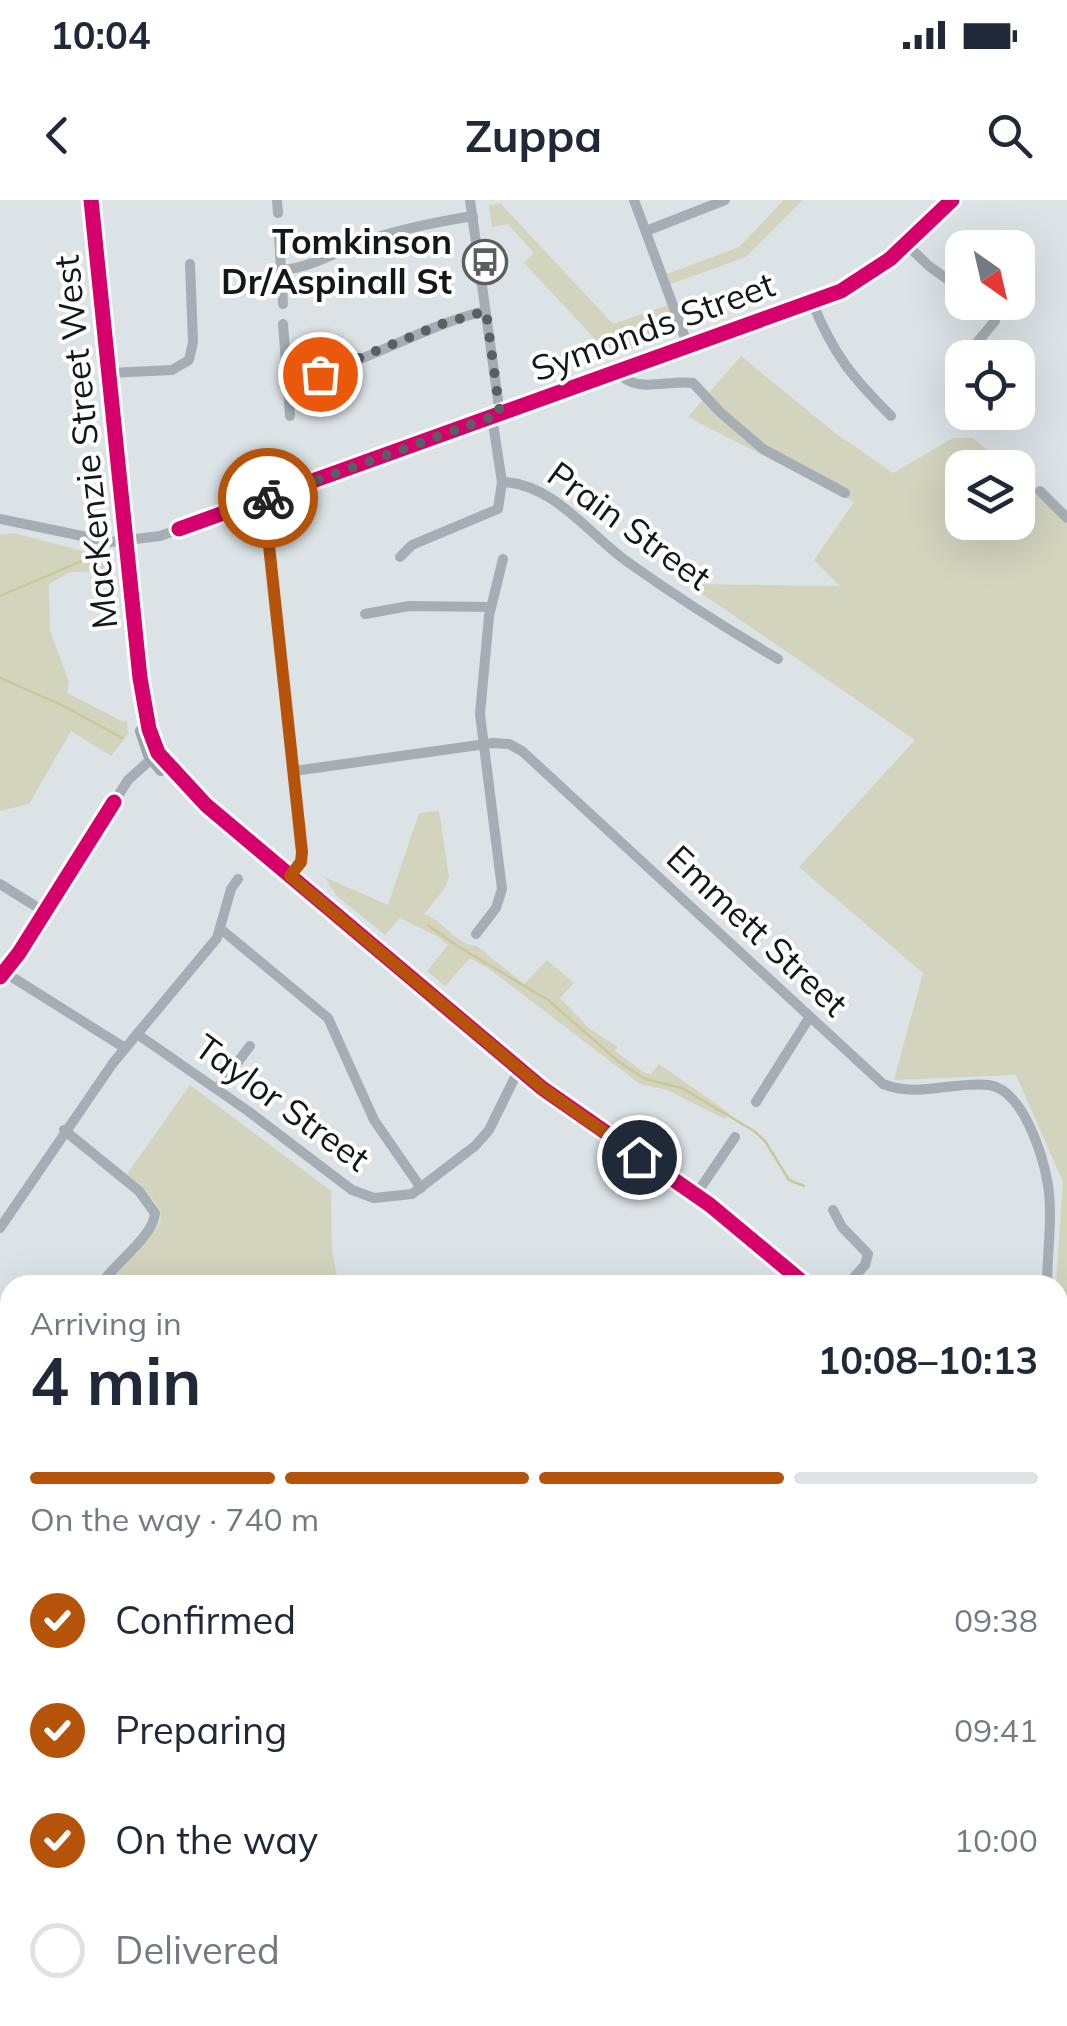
<!DOCTYPE html>
<html lang="en">
<head>
<meta charset="utf-8">
<style>
  :root { --surface:#fff; --page:#f2f2f3; --text:#1f2937; --muted:#747a83; --line:#e0e1e3; --accent:#b45309 }
  body { margin:0; font-family:Mulish,sans-serif; background:var(--page); color:var(--text); height:100vh; display:flex; flex-direction:column; font-size:38px; white-space:nowrap }
  * { box-sizing:border-box; margin:0 }
  p { font-size:32px; color:var(--muted) }
  .icon { flex:none; width:55px; height:55px; fill:none; stroke:currentColor; stroke-width:2; stroke-linecap:round; stroke-linejoin:round }
  .map { position:relative; flex:1; overflow:hidden }
  .panel { position:absolute; left:0px; top:1075px; width:1068px; height:752px; display:flex; flex-direction:column; background:var(--surface); border-radius:30px 30px 0 0; box-shadow:0 10px 40px #0002 }
  .panel>* { flex:none }
  .needle { width:65px; rotate:146deg }
  .fabs { position:absolute; left:945px; top:30px; display:grid; gap:20px }
  .fabs a { display:grid; place-items:center; width:90px; height:90px; border-radius:20px; background:var(--surface); box-shadow:0 10px 40px #0002; font-size:50px }
  .pin { position:absolute; display:grid; place-items:center; width:85px; height:85px; color:#fff; margin:-42px; border:5px solid #fff; border-radius:50%; box-shadow:0 2px 10px #0007 }
  .courier { position:absolute; display:grid; place-items:center; width:100px; height:100px; margin:-50px; border:8px solid #b45309; border-radius:50%; background:#fff; color:#222; box-shadow:0 2px 12px #0007 }
  .headline em { font-style:normal; font-weight:700 }
  .headline div { display:flex; flex-direction:column-reverse }
  .headline { display:flex; align-items:center; justify-content:space-between; height:170px; padding:0 30px }
  h1 { font-size:65px; font-weight:700; line-height:75px }
  .bar { display:grid; grid-template-columns:repeat(4,1fr); gap:15px 10px; align-content:center; height:120px; padding:0 30px }
  .bar i { height:12px; border-radius:8px; background:var(--line) }
  .bar .active { background:var(--accent) }
  .bar p { grid-column:span 4 }
  ol { padding:0 30px; list-style:none }
  li { display:flex; align-items:center; gap:30px; height:110px }
  li p { margin-inline-start:auto }
  li .icon { padding:10px; border-radius:50%; background:var(--accent); color:#fff; stroke-width:4 }
  li:last-child { color:var(--muted) }
  li i { width:55px; height:55px; border:5px solid var(--line); border-radius:50% }
  .status { display:flex; justify-content:space-between; align-items:center; height:70px; padding:0 50px; background:var(--surface); direction:ltr }
  .status svg { height:28px; fill:currentColor }
  header { display:flex; justify-content:space-between; align-items:center; height:130px; padding:0 30px; background:var(--surface); font-size:45px; font-weight:700 }
  .map>svg:first-child { display:block }
</style>
</head>
<body>
<div class="status"><b>10:04</b><svg viewBox="0 0 49 12"><path d="M0 12V9h3v3zM5 12V6h3v6zM10 12V3h3v9zM15 12V0h3v12zM26 1h20v11H26zM47 4h2v5h-2z"/></svg></div>
<header><svg class="icon" aria-label="back" viewBox="0 0 24 24"><path d="M15 5l-7 7 7 7"/></svg>Zuppa<svg class="icon" aria-label="search" viewBox="0 0 24 24"><circle cx="10" cy="10" r="6"/><path d="M15 15l6 6"/></svg></header>
<div class="map">
<svg width="1067" height="1826" viewBox="0 0 1067 1826">
  <rect width="100%" height="100%" fill="#dbe3e7"/>
  <g fill="#d2d4be">
    <polygon points="784,0 803,0 746,57 671,84 667,74 739,47"/>
    <polygon points="501,4 613,124 668,105 677,134 610,155 524,63 534,53 508,24 492,27 489,5"/>
    <polygon points="741,156 835,233 893,273 953,238 973,238 1006,267 962,268 962,322 1018,322 1018,278 1067,322 1067,1127 1058,1124 1056,1085 1063,982 1016,875 894,880 923,773 799,667 915,540 688,384 840,386 814,360 854,302 688,217"/>
    <polygon points="14,333 113,359 114,371 70,372 49,384 50,431 69,482 67,493 124,522 127,520 128,534 111,556 71,531 29,604 0,611 0,335"/>
    <path d="M439,611l10,66 -4,11 -21,26c20,6 31,31 53,32l47,38 23,-24 27,23 -14,15 30,31 28,18 -3,4 30,22 6,1 8,-10 70,49 -4,6 -58,-29 -27,-6 -152,-116 -18,-10 -25,28 -18,-15 21,-26 -11,-9 -37,-18 -15,17 -48,-39 -13,-19 64,28 31,-92z"/>
    <path d="M190,885l141,106 1,61 7,33h-234c7,-8 13,-18 20,-25 40,-41 54,-40 2,-86z"/>
    <polygon points="704,1818 802,1818 797,1826 724,1826"/>
  </g>
  <g fill="none" stroke-linecap="round" stroke-linejoin="round">
    <g stroke="#cac89a" stroke-width="2.5">
      <polyline points="0,396 91,357"/>
      <polyline points="0,478 64,506 122,538"/>
      <polyline points="428,725 454,744 548,800 619,862 645,879 682,888 754,931 765,941 789,980 804,986"/>
      <polyline points="238,1826 252,1818"/>
    </g>
    <g stroke="#a5aeb4" stroke-width="10">
      <polyline points="277,0 278,13"/>
      <polyline points="470,0 500,214"/>
      <polyline points="634,0 688,146"/>
      <polyline points="646,31 725,0"/>
      <polyline points="279,34 283,104"/>
      <polyline points="907,45 929,66 962,90"/>
      <path d="M281,70c30,-2 55,-18 82,-28 36,-13 73,-20 110,-26"/>
      <path d="M812,102c22,53 39,74 79,114"/>
      <polyline points="283,124 290,216"/>
      <polyline points="968,153 995,121 992,111 981,102"/>
      <path d="M618,172c17,23 50,7 75,11l28,30 42,36 82,44"/>
      <polyline points="109,173 172,170 189,160 193,142 190,64"/>
      <path d="M288,180c70,-10 129,-53 197,-69"/>
      <path d="M502,282c52,1 88,54 127,81 48,34 98,66 149,96"/>
      <polyline points="1040,291 1067,318"/>
      <polyline points="264,299 302,652 301,663 290,676"/>
      <polyline points="0,319 111,342 160,336 841,91 890,59 952,0"/>
      <polyline points="400,357 412,345 498,309 502,282 492,217"/>
      <polyline points="365,414 409,406 490,407"/>
      <path d="M294,571l199,-28 16,1 13,7 361,333c35,14 70,-3 106,1 34,5 54,70 59,100 5,32 -1,68 -1,100"/>
      <polyline points="0,684 45,712"/>
      <polyline points="222,730 328,818 374,920 421,988"/>
      <polyline points="476,734 496,708 502,689 480,514 489,416 503,359"/>
      <polyline points="4,772 125,848"/>
      <polyline points="0,777 19,753 128,580 157,554"/>
      <polyline points="137,834 248,911 352,990 374,998 412,994 475,946 489,930 519,869"/>
      <polyline points="217,889 250,846"/>
      <polyline points="756,902 809,818"/>
      <path d="M64,930l75,61 16,22c-1,23 -40,50 -55,72"/>
      <polyline points="695,996 735,937"/>
      <polyline points="833,1010 842,1027 868,1054 865,1065 847,1085"/>
      <polyline points="0,1028 113,863 217,738 231,689 238,679"/>
      <polyline points="0,1231 10,1239"/>
      <polyline points="0,1326 10,1329"/>
      <polyline points="1062,1422 1067,1422"/>
      <polyline points="1065,1541 1067,1541"/>
      <polyline points="0,1719 10,1726"/>
      <polyline points="1058,1750 1067,1752"/>
      <polyline points="0,1807 10,1811"/>
      <polyline points="23,1818 38,1826"/>
      <polyline points="145,1818 154,1826"/>
      <polyline points="674,1818 694,1826"/>
      <polyline points="189,1826 198,1818"/>
      <polyline points="398,1826 407,1818"/>
      <polyline points="604,1826 613,1818"/>
      <polyline points="927,1826 935,1818"/>
    </g>
    <g stroke="#9ba7ae" stroke-width="12">
      <polyline points="91,0 140,478 149,529 158,553 206,605 542,888 710,1005 806,1085"/>
      <polyline points="141,531 149,555 161,570"/>
      <polyline points="1058,1250 1067,1253"/>
    </g>
    <defs>
      <g id="cycleway">
        <polyline points="91,0 140,478 149,529 158,553 206,605 542,888 710,1005 806,1085"/>
        <polyline points="179,329 841,91 890,59 952,0"/>
        <polyline points="0,777 19,753 114,602"/>
      </g>
    </defs>
    <use href="#cycleway" stroke="#fff" stroke-width="21"/>
    <use href="#cycleway" stroke="#d6006c" stroke-width="15"/>
  </g>
  <g fill="none" stroke-linecap="round" stroke-linejoin="round">
    <polyline stroke="#5a5f62" stroke-width="10" stroke-dasharray="0 18" points="268,298 500,214 486,111 442,124 320,174"/>
    <polyline stroke="#b45309" stroke-width="12" points="268,298 264,299 302,652 301,662 290,676 542,888 639,957"/>
  </g>
  <defs>
    <symbol id="bus-ring" viewBox="-11 -11 22 22"><circle r="9.5" fill="#fff" stroke="#5a5f62" stroke-width="1.5"/><path d="M-5-6H5V4H4V6H2V4H-2V6H-4V4H-5ZM-3.5-4V0h7V-4ZM-3.5 1.2v1.5H-2V1.2ZM2 1.2v1.5H3.5V1.2Z" fill="#5a5f62"/></symbol>
  </defs>
  <g fill-rule="evenodd">
    <use href="#bus-ring" x="460" y="37" width="50" height="50"/>
  </g>
  <g text-anchor="middle" stroke-width="8" stroke-linejoin="round" paint-order="stroke">
    <g font-size="35" font-weight="bold" fill="#14181b" stroke="#fff" text-anchor="end">
      <text x="452" y="54">Tomkinson<tspan x="452" dy="40">Dr/Aspinall St</tspan></text>
    </g>
    <g font-size="35" fill="#14181b" stroke="#fff">
      <text transform="translate(653 127) rotate(-20)" y="12">Symonds Street</text>
      <text transform="translate(86 242) rotate(-96)" y="12">MacKenzie Street West</text>
      <text transform="translate(629 326) rotate(36)" y="12">Prain Street</text>
      <text transform="translate(757 731) rotate(43)" y="12">Emmett Street</text>
      <text transform="translate(282 903) rotate(36)" y="12">Taylor Street</text>
    </g>
  </g>
</svg>
<div class="fabs">
<a><svg class="needle" viewBox="-14 -14 28 28"><path d="M0-13l5 13h-10z" fill="#e53935"/><path d="M0 13l5-13h-10z" fill="#747a83"/></svg></a>
<a><svg class="icon" aria-label="locate" viewBox="0 0 24 24"><circle cx="12" cy="12" r="6"/><path d="M12 2v4M12 18v4M2 12h4M18 12h4"/></svg></a>
<a><svg class="icon" aria-label="layers" viewBox="0 0 24 24"><path d="M12 4l9 5-9 5-9-5zM3 14l9 5 9-5"/></svg></a>
</div>
<div class="pin" style="left:320px;top:174px;background:#ea580c"><svg class="icon" aria-label="bag" viewBox="0 0 24 24"><path d="M5 8h14l-1 12H6zM9 8a3 3 0 0 1 6 0"/></svg></div>
<div class="pin" style="left:639px;top:957px;background:#1f2937"><svg class="icon" aria-label="home" viewBox="0 0 24 24"><path d="M3 11l9-7 9 7M6 9v11h12V9"/></svg></div>
<div class="courier" style="left:268px;top:298px"><svg class="icon" aria-label="bike" viewBox="0 0 24 24"><circle cx="6" cy="16" r="4"/><circle cx="18" cy="16" r="4"/><path d="M6 16l4-8h5l3 8M10 8l3 8H6M13 5h3"/></svg></div>
<section class="panel">
<div class="headline"><div><h1>4 min</h1><p>Arriving in</p></div><em>10:08–10:13</em></div>
<div class="bar"><i class="active"></i><i class="active"></i><i class="active"></i><i></i><p>On the way · 740 m</p></div>
<ol>
<li><svg class="icon" aria-label="check" viewBox="0 0 24 24"><path d="M5 12l5 5 9-10"/></svg>Confirmed<p>09:38</p></li>
<li><svg class="icon" aria-label="check" viewBox="0 0 24 24"><path d="M5 12l5 5 9-10"/></svg>Preparing<p>09:41</p></li>
<li><svg class="icon" aria-label="check" viewBox="0 0 24 24"><path d="M5 12l5 5 9-10"/></svg>On the way<p>10:00</p></li>
<li><i></i>Delivered</li>
</ol>
</section>
</div>
</body>
</html>
